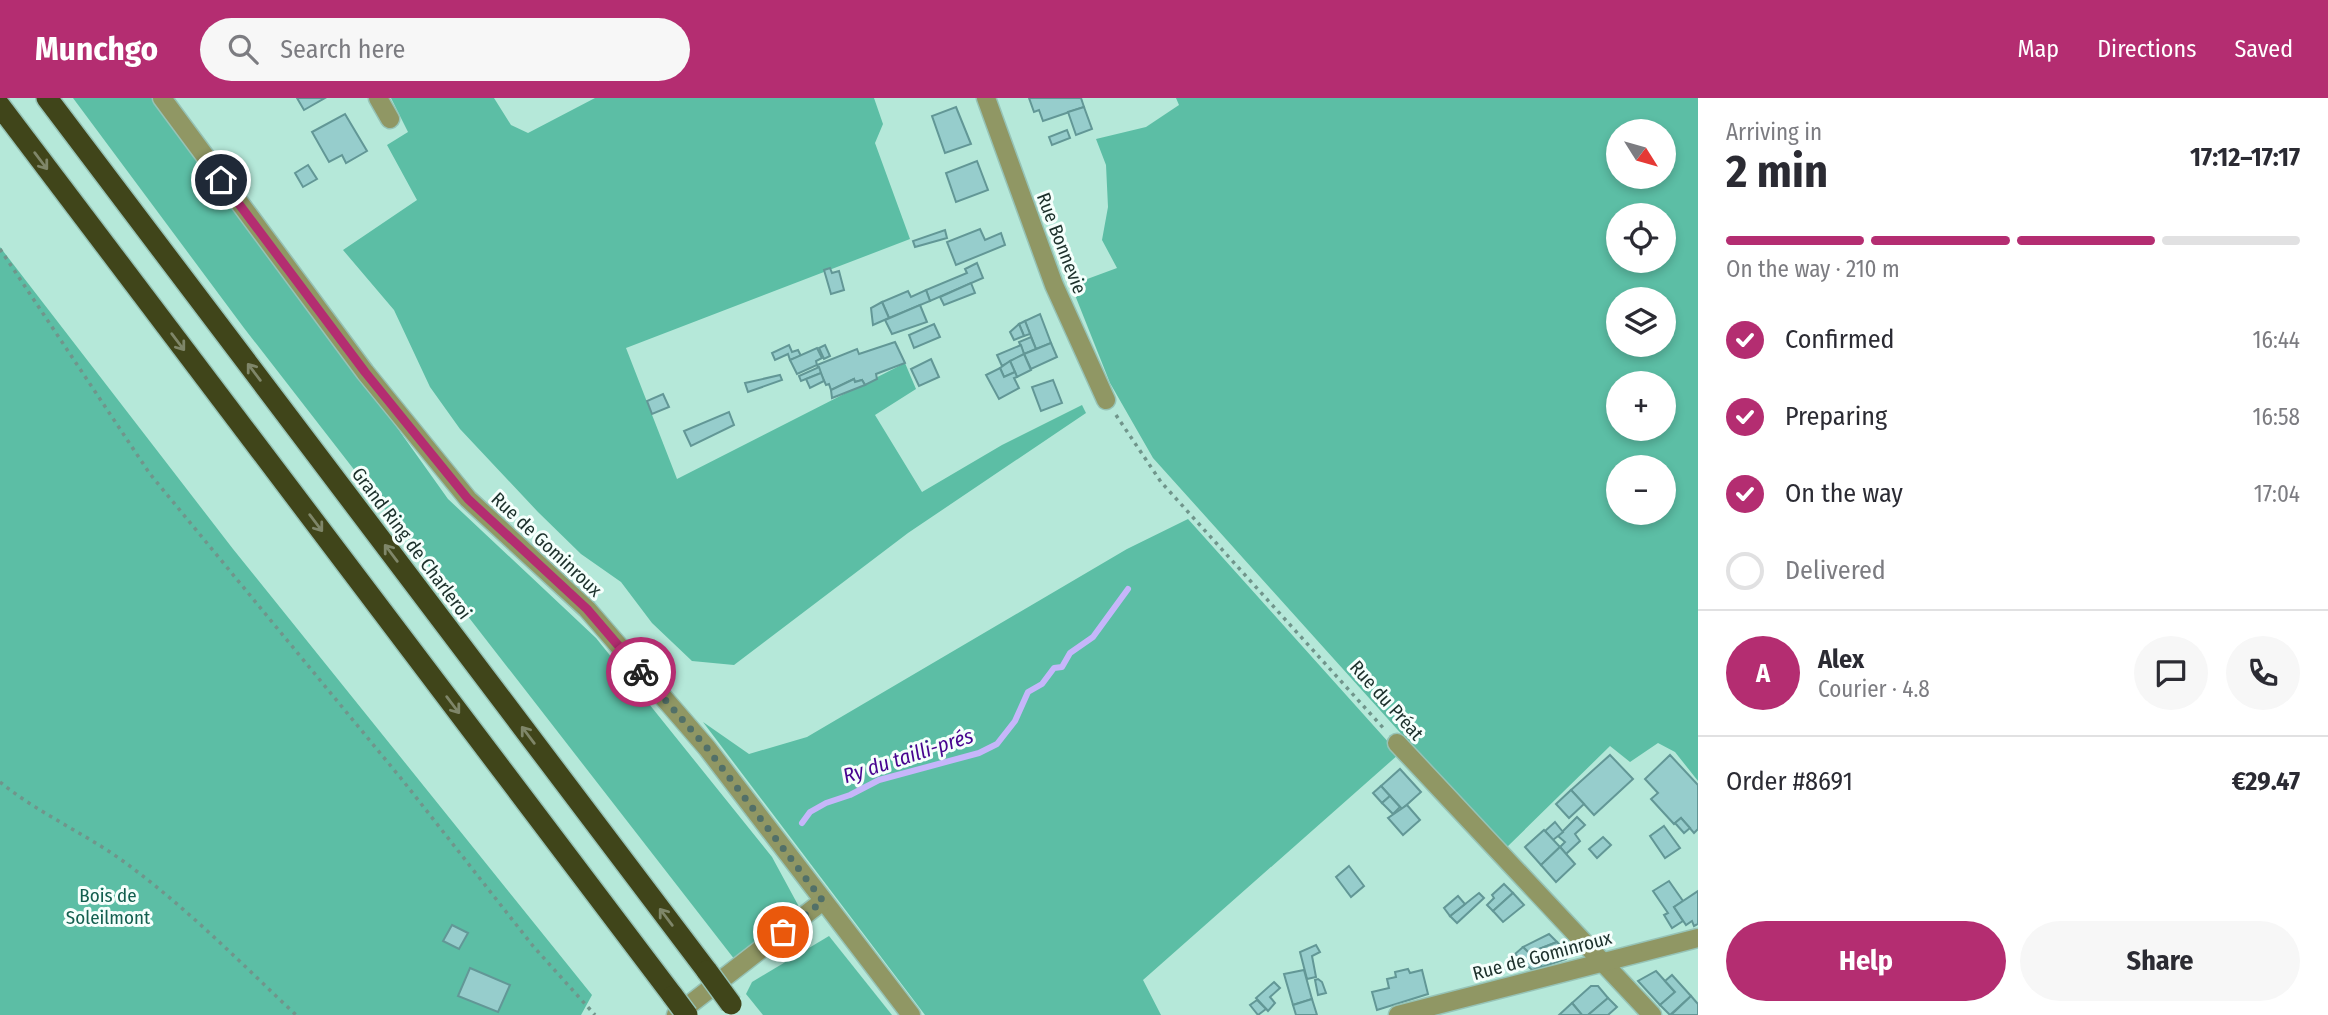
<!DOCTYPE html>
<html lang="en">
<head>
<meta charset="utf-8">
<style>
  :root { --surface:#fff; --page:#f7f7f7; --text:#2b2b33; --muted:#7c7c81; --line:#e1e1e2; --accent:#b42d71 }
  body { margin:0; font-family:"Fira Sans Condensed",sans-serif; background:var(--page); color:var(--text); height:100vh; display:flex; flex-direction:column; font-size:26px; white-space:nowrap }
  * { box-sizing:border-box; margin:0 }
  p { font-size:23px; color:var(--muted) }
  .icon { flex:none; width:38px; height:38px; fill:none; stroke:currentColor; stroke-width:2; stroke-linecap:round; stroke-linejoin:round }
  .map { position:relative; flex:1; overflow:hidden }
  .side { display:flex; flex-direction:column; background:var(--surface); width:630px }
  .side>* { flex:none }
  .needle { width:46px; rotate:127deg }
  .fabs { position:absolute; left:1606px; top:21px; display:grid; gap:14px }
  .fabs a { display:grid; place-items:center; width:70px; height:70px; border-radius:50%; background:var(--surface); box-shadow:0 4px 10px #0003; font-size:35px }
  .pin { position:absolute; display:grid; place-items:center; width:60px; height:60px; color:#fff; margin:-30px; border:4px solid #fff; border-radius:50%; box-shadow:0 2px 7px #0007 }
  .courier { position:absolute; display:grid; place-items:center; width:70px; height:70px; margin:-35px; border:5px solid #b42d71; border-radius:50%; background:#fff; color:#222; box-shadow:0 2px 9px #0007 }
  .headline em { font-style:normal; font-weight:700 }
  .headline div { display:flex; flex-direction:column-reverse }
  .headline { display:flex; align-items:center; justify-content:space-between; height:119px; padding:0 28px }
  h1 { font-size:46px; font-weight:700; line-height:52px }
  .bar { display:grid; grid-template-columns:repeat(4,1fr); gap:10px 7px; align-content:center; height:84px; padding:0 28px }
  .bar i { height:9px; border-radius:5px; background:var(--line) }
  .bar .on { background:var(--accent) }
  .bar p { grid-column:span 4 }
  .line { display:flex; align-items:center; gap:18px; padding:0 28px; border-top:2px solid var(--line) }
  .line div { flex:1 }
  .round { display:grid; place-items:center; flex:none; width:74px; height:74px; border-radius:37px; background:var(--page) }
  ol { padding:0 28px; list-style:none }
  li { display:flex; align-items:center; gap:21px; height:77px }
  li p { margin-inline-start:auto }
  li .icon { padding:7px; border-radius:50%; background:var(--accent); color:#fff; stroke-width:4 }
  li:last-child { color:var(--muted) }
  li i { width:38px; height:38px; border:4px solid var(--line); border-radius:50% }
  .button { display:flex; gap:14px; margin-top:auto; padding:14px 28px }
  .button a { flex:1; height:80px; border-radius:42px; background:var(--accent); color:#fff; font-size:28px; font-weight:700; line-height:80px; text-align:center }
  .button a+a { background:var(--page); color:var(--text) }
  header { display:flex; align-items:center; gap:42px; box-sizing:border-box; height:98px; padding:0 35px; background:var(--accent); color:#fff }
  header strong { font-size:33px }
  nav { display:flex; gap:38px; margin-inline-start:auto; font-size:24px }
  .search { width:490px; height:63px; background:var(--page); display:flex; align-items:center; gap:18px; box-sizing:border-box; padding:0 24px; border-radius:38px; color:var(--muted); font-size:26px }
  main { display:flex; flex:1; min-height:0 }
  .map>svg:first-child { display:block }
</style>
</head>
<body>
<header>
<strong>Munchgo</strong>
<div class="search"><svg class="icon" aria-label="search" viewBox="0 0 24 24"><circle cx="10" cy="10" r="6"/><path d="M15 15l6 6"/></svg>Search here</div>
<nav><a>Map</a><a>Directions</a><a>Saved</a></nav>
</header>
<main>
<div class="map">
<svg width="1698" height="917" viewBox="0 0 1698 917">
  <rect width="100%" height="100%" fill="#b5e8d9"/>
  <g fill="#5cbea5" fill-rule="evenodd">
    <polygon points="73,0 156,0 202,56 448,401 596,540 772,759 804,818 735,862 244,230"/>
    <polygon points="391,0 494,0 511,27 528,35 595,0 874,0 883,26 875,45 910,141 626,250 677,381 905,265 916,291 875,317 922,394 1002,347 1082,307 1086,315 908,435 734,567 692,563 652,525 621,484 581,456 538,414 460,331 430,289 394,212 343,152 417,102 387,47 408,34"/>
    <path d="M1176,0h522v683l-23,-29 -17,-9 -28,19 -20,-16 -105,103 -352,-391 -43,-75 -39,-98 46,-17 -15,-28 6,-33 -2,-42 -10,-26 50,-12 33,-22zM1619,33h45v46h-45zM1619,117h45v46h-45zM1619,201h45v46h-45zM1619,285h45v46h-45zM1619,369h45v46h-45z"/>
    <polygon points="0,149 233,451 592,897 581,917 0,917"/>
    <polygon points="1188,421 1399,656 1143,882 1161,917 925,917 703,624 749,656 807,639 1127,451"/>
    <polygon points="829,838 892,917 763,917 746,896 752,884"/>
  </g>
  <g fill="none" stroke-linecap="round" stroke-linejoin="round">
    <polyline stroke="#c6b6fa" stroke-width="6" points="802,725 810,714 826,705 850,697 879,682 979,655 997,646 1015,623 1028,594 1042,586 1054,570 1062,569 1070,555 1093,539 1128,491"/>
  </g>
  <g fill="#96cdcc" stroke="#629796" stroke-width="2">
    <polygon points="297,0 325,0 304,12"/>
    <polygon points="1029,0 1081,0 1084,9 1043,23 1039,12 1034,14"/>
    <polygon points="956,9 971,46 945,55 932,18"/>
    <polygon points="1084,9 1092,31 1076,37 1068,14"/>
    <polygon points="345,16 367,53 346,65 342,57 329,64 312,34"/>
    <polygon points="1067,32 1070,40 1052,47 1049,39"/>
    <polygon points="977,63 988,92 956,104 946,75"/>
    <polygon points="308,67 317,81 303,89 295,75"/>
    <polygon points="980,131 985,142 1001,135 1005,147 956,167 947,144"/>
    <polygon points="945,132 947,140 915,149 913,143"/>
    <polygon points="977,165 983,180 930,203 926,192 967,175 965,171"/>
    <polygon points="830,170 832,175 839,173 844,192 831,196 824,172"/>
    <polygon points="971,185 975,195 944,207 940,199"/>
    <polygon points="926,192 930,203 889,220 882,204 908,193 911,199"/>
    <polygon points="882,204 889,220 873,227 871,210"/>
    <polygon points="920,207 927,224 892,236 885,222"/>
    <polygon points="1040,216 1051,245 1036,251 1025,223"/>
    <polygon points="1025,223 1030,236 1024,238 1019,226"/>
    <polygon points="934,226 940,239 914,250 909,237"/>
    <polygon points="1019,226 1024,238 1014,242 1010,234"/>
    <polygon points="1031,239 1036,251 1024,256 1019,244"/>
    <polygon points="895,244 905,265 876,276 877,281 865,287 862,282 855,284 854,281 831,292 829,286 826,287 817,267 857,251 859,256"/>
    <polygon points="1051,245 1057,259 1031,271 1024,256"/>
    <polygon points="789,247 792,254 798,252 801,258 790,262 788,256 775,262 772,255"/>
    <polygon points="825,247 830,258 824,261 819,250"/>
    <polygon points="1021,247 1024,256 1002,268 997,257"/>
    <polygon points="817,250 822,260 816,263 817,267 797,276 790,262"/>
    <polygon points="1024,256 1031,272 1017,279 1010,263"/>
    <polygon points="931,261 939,279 919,288 911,271"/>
    <polygon points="1010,263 1015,274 1004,279 1000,270"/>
    <polygon points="819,269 821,275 801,283 799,278"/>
    <polygon points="1000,270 1004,279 1015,274 1017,279 1014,280 1019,290 999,301 986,277"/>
    <polygon points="821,275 824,283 810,290 806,281"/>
    <polygon points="780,277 782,282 748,294 745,285"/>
    <polygon points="854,281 855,284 862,282 865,287 832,300 831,292"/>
    <polygon points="1053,282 1062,305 1041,313 1032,289"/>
    <polygon points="663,296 669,309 652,316 647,303"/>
    <polygon points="729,314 734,327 691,348 684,333"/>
    <polygon points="1610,657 1633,681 1594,717 1571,692"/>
    <polygon points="1670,657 1698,687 1698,731 1694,735 1681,720 1674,726 1651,701 1658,695 1645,681"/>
    <polygon points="1400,671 1421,694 1402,711 1381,688"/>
    <polygon points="1381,688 1390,698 1382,705 1373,695"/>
    <polygon points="1571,692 1584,706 1569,720 1556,706"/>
    <polygon points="1390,698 1400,709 1393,716 1382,705"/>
    <polygon points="1407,707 1420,722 1403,737 1388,720"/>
    <polygon points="1577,719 1585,727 1575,736 1580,743 1566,756 1560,749 1565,744 1558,738"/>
    <polygon points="1681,720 1690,730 1684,735 1675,725"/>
    <polygon points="1555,724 1563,734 1553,742 1545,733"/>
    <polygon points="1664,728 1680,750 1665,760 1650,738"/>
    <polygon points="1544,732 1560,749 1541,767 1525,749"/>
    <polygon points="1603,739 1611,747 1597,760 1589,751"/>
    <polygon points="1560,749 1575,766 1556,784 1541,767"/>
    <polygon points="1349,768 1364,788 1351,799 1336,779"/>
    <polygon points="1669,783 1683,803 1674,809 1683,823 1672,830 1664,817 1668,815 1653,793"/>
    <polygon points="1504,786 1513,795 1493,813 1487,807 1494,800 1492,797"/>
    <polygon points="1698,793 1698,826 1694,828 1692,823 1686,827 1674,809"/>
    <polygon points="1479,795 1484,800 1457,825 1450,818"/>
    <polygon points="1513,795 1524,807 1503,824 1493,813"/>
    <polygon points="1458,798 1465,806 1450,818 1444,810"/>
    <polygon points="452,827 468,835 459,851 443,843"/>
    <polygon points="1549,836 1557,844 1529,855 1523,849"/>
    <polygon points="1557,844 1568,856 1566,861 1542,869 1529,855"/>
    <polygon points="1316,847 1320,854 1312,858 1316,879 1307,881 1300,854"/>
    <polygon points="1523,849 1529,855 1542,869 1532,872 1515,856"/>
    <polygon points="470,870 510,887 498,914 458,898"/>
    <polygon points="1408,871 1410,875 1422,872 1428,896 1377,912 1372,894 1389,890 1387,881 1396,879 1395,874"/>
    <polygon points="1304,872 1312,901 1293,907 1284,876"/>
    <polygon points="1656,873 1675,894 1660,907 1638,883"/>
    <polygon points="1672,877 1691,898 1670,917 1660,907 1675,894 1665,883"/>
    <polygon points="1318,881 1322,884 1326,895 1318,897 1315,882"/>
    <polygon points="1274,884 1280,890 1270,899 1275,905 1268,913 1256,900"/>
    <polygon points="1591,888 1598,888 1608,900 1588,917 1582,917 1572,905"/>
    <polygon points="1691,898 1698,906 1698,917 1671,917"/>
    <polygon points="1608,900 1617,909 1608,917 1588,917"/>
    <polygon points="1312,901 1317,917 1296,917 1293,907"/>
    <polygon points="1257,902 1266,911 1258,917 1250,907"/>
    <polygon points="1572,905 1582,917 1559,917"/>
  </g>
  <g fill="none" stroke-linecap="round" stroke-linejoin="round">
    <defs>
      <g id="street">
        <polyline points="162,0 365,274 468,401 587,511 707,650 911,917"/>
        <polyline points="378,0 390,21"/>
        <polyline points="986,0 1054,187 1106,302"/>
        <polyline points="1397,645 1652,917"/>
        <polyline points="676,917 823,803"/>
        <polyline points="1398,917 1698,840"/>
      </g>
      <g id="highway">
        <polyline points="47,0 707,873"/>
        <polyline points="0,8 673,898"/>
      </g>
    </defs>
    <use href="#street" stroke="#96c3b6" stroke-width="21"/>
    <use href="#highway" stroke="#96c3b6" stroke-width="24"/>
    <g stroke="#70958b" stroke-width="3.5" stroke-dasharray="3.5 5" stroke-linecap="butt">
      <polyline points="0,151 150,376 404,684 533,848 595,917"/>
      <polyline points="1116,317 1161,384 1386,633"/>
      <path d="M0,684c39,32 87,52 127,82 61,45 114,99 169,151"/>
    </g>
    <use href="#street" stroke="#909764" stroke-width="18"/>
    <use href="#highway" stroke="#40451a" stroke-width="21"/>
    <defs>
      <g id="highway-bridge">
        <polyline points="707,873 731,906"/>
        <polyline points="673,898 687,917"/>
      </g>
    </defs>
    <use href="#highway-bridge" stroke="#96c3b6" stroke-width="24" stroke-linecap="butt"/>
    <use href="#highway-bridge" stroke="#40451a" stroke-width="21"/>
  </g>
  <defs><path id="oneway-shaft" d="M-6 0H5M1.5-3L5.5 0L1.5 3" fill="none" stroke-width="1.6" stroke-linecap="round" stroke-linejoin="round" transform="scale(1.75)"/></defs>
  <g stroke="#7f8669">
    <use href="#oneway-shaft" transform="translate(41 63) rotate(53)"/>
    <use href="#oneway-shaft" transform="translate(178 244) rotate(53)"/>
    <use href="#oneway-shaft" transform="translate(254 274) rotate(-127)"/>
    <use href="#oneway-shaft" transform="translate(316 425) rotate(53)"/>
    <use href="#oneway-shaft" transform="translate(391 455) rotate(-127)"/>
    <use href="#oneway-shaft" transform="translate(453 607) rotate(53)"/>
    <use href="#oneway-shaft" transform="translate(528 637) rotate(-127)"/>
    <use href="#oneway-shaft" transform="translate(666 819) rotate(-127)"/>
  </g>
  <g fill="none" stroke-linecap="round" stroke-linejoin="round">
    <polyline stroke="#527068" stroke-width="7" stroke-dasharray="0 12.6" points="641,574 707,650 823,803 783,834"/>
    <polyline stroke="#b42d71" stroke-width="9" points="221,82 365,274 468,401 587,511 641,574"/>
  </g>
  <g text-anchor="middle" stroke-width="6" stroke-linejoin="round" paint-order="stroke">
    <g font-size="19" fill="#1c302b" stroke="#f5fffc">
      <text transform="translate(1062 145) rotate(69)" y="7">Rue Bonnevie</text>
      <text transform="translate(412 445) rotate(53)" y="7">Grand Ring de Charleroi</text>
      <text transform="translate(547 446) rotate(43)" y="7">Rue de Gominroux</text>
      <text transform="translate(1387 602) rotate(48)" y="7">Rue du Préat</text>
      <text transform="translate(1542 857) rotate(-15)" y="7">Rue de Gominroux</text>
    </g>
    <g font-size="19" fill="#135f4f" stroke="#f5fffc">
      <text x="108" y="804">Bois de<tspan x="108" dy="22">Soleilmont</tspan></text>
    </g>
    <g font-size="21" font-style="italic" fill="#47048f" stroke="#f5fffc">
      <text transform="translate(908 658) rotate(-18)" y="7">Ry du tailli-prés</text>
    </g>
  </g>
</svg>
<div class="fabs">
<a><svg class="needle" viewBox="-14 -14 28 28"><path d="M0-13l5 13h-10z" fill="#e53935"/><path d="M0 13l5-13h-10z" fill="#7c7c81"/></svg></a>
<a><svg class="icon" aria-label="locate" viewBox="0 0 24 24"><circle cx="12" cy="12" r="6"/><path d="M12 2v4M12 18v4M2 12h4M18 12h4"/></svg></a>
<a><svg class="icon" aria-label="layers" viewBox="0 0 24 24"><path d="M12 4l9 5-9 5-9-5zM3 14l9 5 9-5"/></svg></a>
<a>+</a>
<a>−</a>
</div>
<div class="pin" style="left:783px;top:834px;background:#ea580c"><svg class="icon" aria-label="bag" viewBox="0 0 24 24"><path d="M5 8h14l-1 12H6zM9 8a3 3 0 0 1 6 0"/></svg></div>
<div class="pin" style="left:221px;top:82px;background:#1f2937"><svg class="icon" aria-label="home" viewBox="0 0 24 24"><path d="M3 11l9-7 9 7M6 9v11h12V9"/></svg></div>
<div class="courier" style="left:641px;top:574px"><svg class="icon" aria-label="bike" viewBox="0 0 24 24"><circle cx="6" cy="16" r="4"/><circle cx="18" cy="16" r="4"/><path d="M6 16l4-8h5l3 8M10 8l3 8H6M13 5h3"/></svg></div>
</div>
<section class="side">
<div class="headline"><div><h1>2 min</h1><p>Arriving in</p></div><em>17:12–17:17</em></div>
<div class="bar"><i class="on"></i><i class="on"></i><i class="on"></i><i></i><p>On the way · 210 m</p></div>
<ol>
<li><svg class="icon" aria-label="check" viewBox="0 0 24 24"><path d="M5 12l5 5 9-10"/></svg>Confirmed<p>16:44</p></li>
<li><svg class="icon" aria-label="check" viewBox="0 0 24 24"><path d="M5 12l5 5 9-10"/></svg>Preparing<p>16:58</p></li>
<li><svg class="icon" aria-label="check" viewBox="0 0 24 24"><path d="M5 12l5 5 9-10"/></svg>On the way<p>17:04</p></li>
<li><i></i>Delivered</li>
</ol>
<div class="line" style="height:126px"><b class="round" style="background:var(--accent);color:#fff">A</b><div><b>Alex</b><p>Courier · 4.8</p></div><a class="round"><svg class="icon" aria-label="chat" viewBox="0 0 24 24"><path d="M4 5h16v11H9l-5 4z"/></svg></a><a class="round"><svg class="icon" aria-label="phone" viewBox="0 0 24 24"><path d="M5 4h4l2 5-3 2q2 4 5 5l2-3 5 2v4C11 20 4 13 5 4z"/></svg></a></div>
<div class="line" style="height:91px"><div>Order #8691</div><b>€29.47</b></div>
<div class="button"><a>Help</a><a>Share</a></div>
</section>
</main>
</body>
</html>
